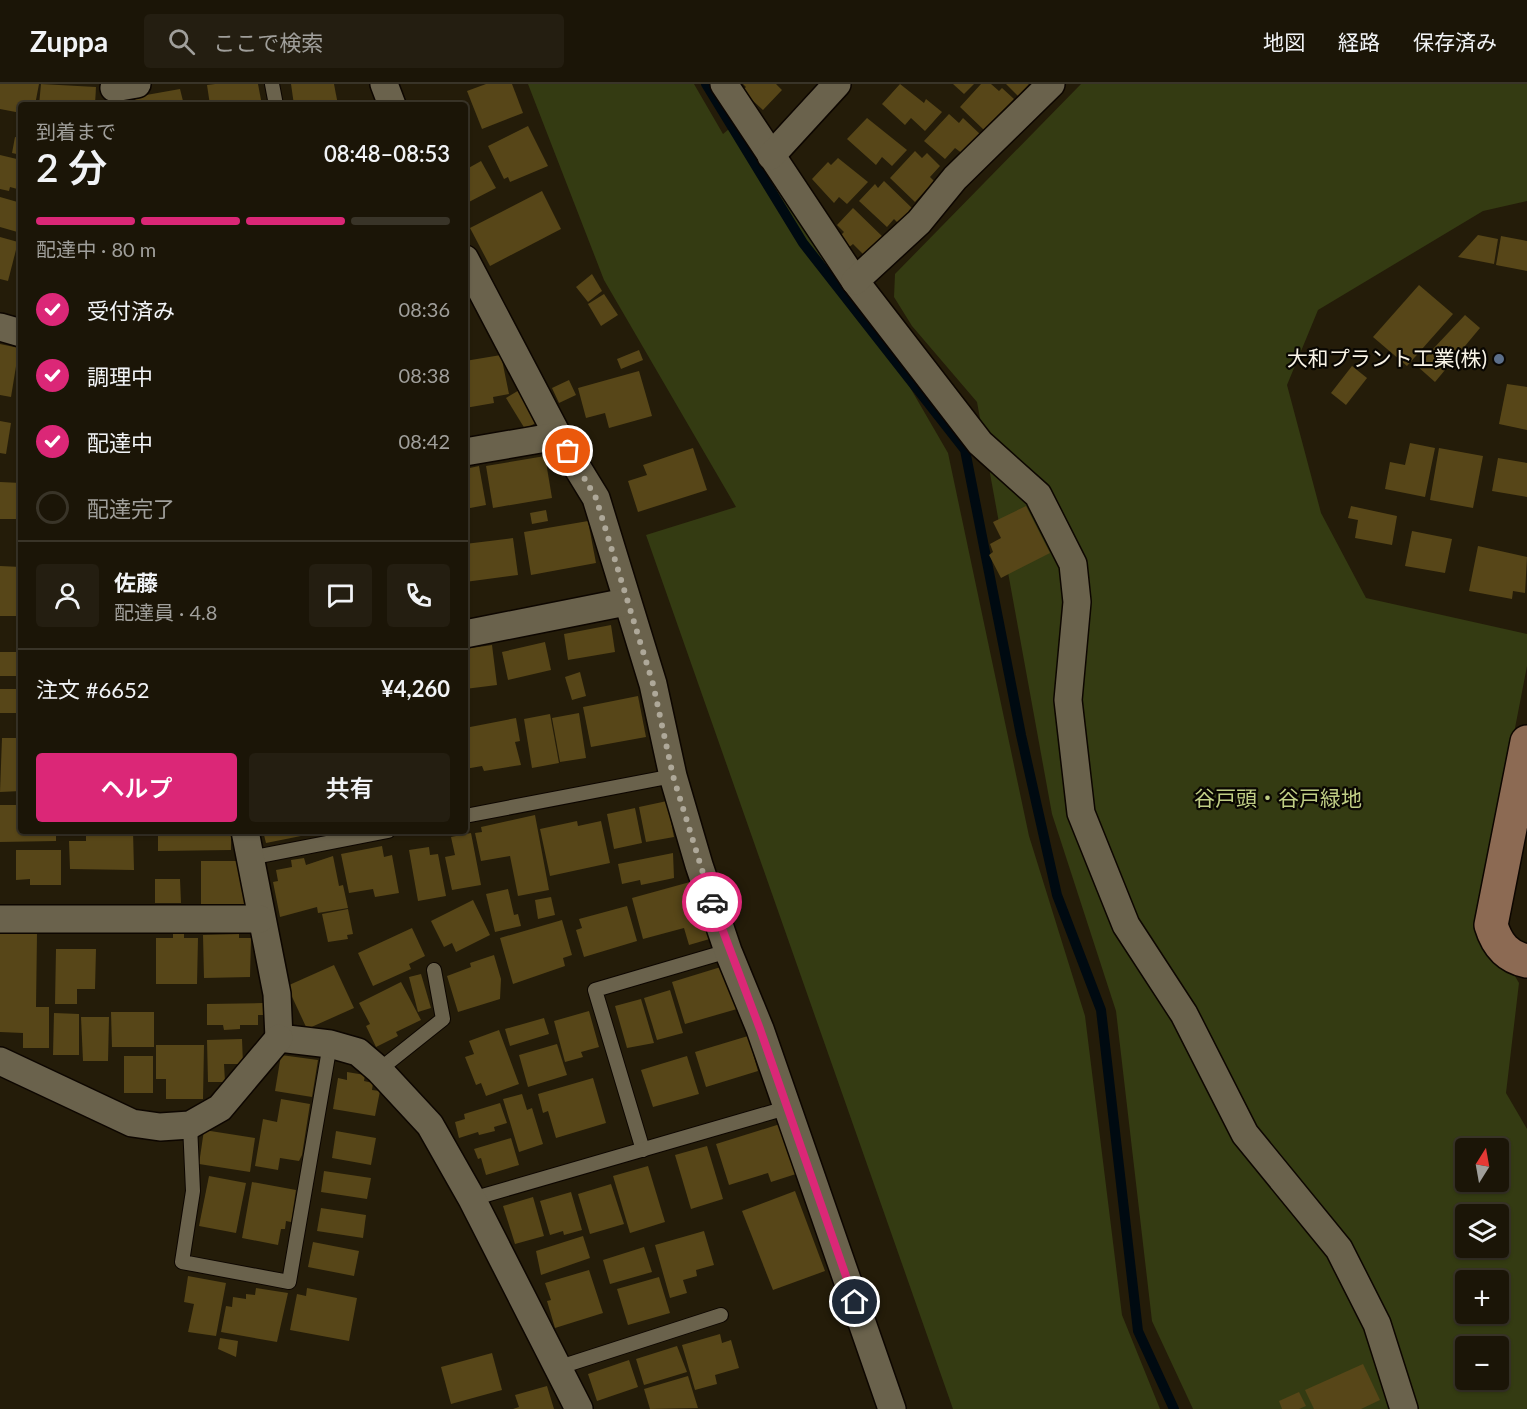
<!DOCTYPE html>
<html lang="ja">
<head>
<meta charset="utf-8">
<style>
  :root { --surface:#1b1507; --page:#241e11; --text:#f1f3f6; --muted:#a09f9b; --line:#393428; --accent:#db2777 }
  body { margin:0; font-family:Lato,"Noto Sans JP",sans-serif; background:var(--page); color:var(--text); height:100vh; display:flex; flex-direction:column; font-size:22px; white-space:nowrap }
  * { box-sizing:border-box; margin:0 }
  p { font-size:20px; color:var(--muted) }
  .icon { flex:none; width:33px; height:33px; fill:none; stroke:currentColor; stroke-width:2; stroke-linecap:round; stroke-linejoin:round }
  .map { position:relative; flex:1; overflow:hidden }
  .sheet { position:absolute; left:18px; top:18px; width:450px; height:732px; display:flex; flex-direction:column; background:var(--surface); border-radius:6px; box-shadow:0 2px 4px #0004,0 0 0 2px var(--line) }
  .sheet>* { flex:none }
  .needle { width:39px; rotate:11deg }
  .controls { position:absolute; left:1455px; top:1054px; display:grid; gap:12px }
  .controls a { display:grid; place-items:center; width:54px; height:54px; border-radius:6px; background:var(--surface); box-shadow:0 2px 4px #0004,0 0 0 2px var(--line); font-size:30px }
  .pin { position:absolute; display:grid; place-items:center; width:51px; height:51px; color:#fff; margin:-26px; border:3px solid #fff; border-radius:50%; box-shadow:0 2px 6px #0007 }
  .courier { position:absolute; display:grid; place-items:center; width:60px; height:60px; margin:-30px; border:4px solid #db2777; border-radius:50%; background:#fff; color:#222; box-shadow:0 2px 8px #0007 }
  .overview em { font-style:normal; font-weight:600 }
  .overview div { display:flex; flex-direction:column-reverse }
  .overview { display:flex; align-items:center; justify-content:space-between; height:102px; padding:0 18px }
  h1 { font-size:39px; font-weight:600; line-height:45px }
  .bar { display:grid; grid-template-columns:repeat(4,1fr); gap:9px 6px; align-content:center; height:72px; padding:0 18px }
  .bar i { height:8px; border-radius:4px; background:var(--line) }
  .bar .current { background:var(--accent) }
  .bar p { grid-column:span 4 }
  .line { display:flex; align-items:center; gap:15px; padding:0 18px; border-top:2px solid var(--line) }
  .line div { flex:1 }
  .round { display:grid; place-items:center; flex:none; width:63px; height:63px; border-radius:6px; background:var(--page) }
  ol { padding:0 18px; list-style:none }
  li { display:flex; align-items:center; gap:18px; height:66px }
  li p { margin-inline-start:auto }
  li .icon { padding:6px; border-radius:50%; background:var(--accent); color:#fff; stroke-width:4 }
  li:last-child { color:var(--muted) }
  li i { width:33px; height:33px; border:3px solid var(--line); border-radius:50% }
  .action { display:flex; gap:12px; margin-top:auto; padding:12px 18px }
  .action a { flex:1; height:69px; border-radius:6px; background:var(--accent); color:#fff; font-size:24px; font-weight:600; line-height:69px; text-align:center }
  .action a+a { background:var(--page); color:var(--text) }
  header { display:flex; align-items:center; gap:36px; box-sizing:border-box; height:84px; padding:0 30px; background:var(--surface); border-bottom:2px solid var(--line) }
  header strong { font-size:28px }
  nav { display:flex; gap:33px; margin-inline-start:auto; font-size:21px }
  .search { width:420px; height:54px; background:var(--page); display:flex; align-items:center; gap:15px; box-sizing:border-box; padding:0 21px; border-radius:6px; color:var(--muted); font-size:22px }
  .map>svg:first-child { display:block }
</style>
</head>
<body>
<header>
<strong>Zuppa</strong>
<div class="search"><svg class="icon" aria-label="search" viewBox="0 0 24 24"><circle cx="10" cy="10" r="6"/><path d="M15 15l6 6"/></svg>ここで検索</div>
<nav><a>地図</a><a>経路</a><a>保存済み</a></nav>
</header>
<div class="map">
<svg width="1527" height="1325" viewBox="0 0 1527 1325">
  <rect width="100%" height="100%" fill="#241c09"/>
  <g fill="#343b12" fill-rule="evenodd">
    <polygon points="528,0 694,0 723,50 741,35 886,262 948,369 1029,752 1085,932 1122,1231 1160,1325 953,1325 646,451 736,423 604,196"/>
    <path d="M1081,0h446v117l-44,10 -165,99 -31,75 34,128 45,85 161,36v32l-48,248 40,69 -13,110 21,36v280h-334l-41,-88 -36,-310 -64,-197 -75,-412 -65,-76 -18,-29 1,-23zM1466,1065h32v33h-32zM1466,1131h32v33h-32zM1466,1197h32v33h-32zM1466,1263h32v33h-32z"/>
  </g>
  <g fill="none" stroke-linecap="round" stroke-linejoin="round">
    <polyline stroke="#000a11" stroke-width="10" points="706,0 803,159 965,366 1021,651 1057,811 1101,926 1138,1247 1174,1325"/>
  </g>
  <g fill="#574618">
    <polygon points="0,0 39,0 35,21 21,21 21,29 0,25"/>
    <polygon points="41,0 96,3 95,21 39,21"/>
    <polygon points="215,0 258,0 262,21 210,21 207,1"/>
    <polygon points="291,0 334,0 338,21 294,21"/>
    <polygon points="486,0 512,0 523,29 482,45 467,7"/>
    <polygon points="743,0 776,0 782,6 763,26 742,7 746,3"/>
    <polygon points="900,0 924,19 926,15 942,28 925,47 911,34 905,41 882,20"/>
    <polygon points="953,0 974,0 964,10"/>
    <polygon points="981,0 991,0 999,7 1002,4 1014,15 984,46 960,23"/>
    <polygon points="1006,0 1029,0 1018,12"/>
    <polygon points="180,5 184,21 136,21 135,13"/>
    <polygon points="949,30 959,39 963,34 981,51 963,70 955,64 945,75 924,57"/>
    <polygon points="867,34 907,66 892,82 882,73 876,81 847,55"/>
    <polygon points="528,42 548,82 510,98 508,93 504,95 488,62"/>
    <polygon points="15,53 21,54 21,71 12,69"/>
    <polygon points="915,67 922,74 927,69 940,82 930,93 934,97 915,118 890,94"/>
    <polygon points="0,71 21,76 21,106 10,103 9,107 0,105"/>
    <polygon points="838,74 868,98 847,120 839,113 834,119 812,95 828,78 831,81"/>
    <polygon points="481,77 496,104 465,120 465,86"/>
    <polygon points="884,97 914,126 900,141 894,135 887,143 859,117 875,100 878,104"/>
    <polygon points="542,107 561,145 490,182 470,144"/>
    <polygon points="0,113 21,119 21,149 0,143"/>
    <polygon points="853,124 885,155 867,174 853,160 848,164 838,154 844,148 837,141"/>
    <polygon points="1478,151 1498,155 1494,180 1458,173"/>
    <polygon points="1501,152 1527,157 1527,187 1496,181"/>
    <polygon points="0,153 18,158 8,197 0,195"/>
    <polygon points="592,190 602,207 588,218 576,203"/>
    <polygon points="1419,201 1453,230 1407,282 1373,253"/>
    <polygon points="604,210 618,231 601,242 588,220"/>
    <polygon points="1465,231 1480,244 1435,298 1417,282"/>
    <polygon points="0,260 19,264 11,313 0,311"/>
    <polygon points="639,266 643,276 621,285 617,275"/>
    <polygon points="501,271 509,310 493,313 494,319 465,324 465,277"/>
    <polygon points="1352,282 1367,294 1346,321 1331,309"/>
    <polygon points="639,287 652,332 609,344 605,329 586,334 578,304"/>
    <polygon points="569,296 576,311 559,319 552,304"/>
    <polygon points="1507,300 1527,303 1527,346 1499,340"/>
    <polygon points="521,305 539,337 525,345 506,314"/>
    <polygon points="0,337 11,339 6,370 0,369"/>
    <polygon points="1410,359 1435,364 1425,413 1385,405 1390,378 1405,381"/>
    <polygon points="693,364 707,406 638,428 628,397 647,391 643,381"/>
    <polygon points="1439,364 1483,372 1473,424 1430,416"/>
    <polygon points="545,372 552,414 493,424 486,382"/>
    <polygon points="1498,374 1527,379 1527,413 1492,407"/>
    <polygon points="479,382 486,421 465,425 465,385"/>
    <polygon points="0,398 21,399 21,435 0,435"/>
    <polygon points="1026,422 1050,469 1001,494 989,471 993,468 990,460 1001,454 993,438"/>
    <polygon points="1351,422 1397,432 1392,461 1355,454 1358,436 1348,434"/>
    <polygon points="546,426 548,437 532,440 530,429"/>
    <polygon points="588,437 596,479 531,491 524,448"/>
    <polygon points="1412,447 1452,455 1445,489 1405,482"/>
    <polygon points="513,454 518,491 465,498 465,460"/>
    <polygon points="1478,462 1527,473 1525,509 1513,507 1512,515 1469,507"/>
    <polygon points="0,482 21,483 21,532 0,532"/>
    <polygon points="611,541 615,568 568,576 564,550"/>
    <polygon points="545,558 551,586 508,596 502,568"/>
    <polygon points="492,561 497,601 465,605 465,565"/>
    <rect x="0" y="568" width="21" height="24"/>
    <polygon points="580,588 586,612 572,616 565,593"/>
    <rect x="0" y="605" width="21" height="24"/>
    <polygon points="638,612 646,653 591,663 583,623"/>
    <polygon points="579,629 586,674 560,678 552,634"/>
    <polygon points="550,630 559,679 532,684 524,635"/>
    <polygon points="516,634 520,657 515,658 521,681 484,687 482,682 465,685 465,644"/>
    <polygon points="2,654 21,654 21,707 0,708"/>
    <polygon points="667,717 674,753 646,758 639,723"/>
    <polygon points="0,721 21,721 21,747 56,747 56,757 0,758"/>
    <polygon points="635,724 642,759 614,765 607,730"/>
    <polygon points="535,731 549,806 518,812 510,772 481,777 475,749 482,748 481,743"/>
    <polygon points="577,737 578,742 601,737 610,779 550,792 540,745"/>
    <polygon points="86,747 133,747 134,786 70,785 69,757 86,757"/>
    <polygon points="158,747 231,747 231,766 158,767"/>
    <polygon points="263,747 321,747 321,748 266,759"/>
    <polygon points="471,749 481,801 452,806 445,773 455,771 451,753"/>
    <polygon points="382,762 384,773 392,771 399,809 375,813 373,805 349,809 341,770"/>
    <polygon points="429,763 430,771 438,770 446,812 418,817 409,766"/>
    <polygon points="16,766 61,766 61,801 30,801 30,795 16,796"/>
    <polygon points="673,769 674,794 641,801 640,796 622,800 618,780"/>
    <polygon points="333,772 339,802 343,801 348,824 318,829 317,823 280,833 273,798 278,797 276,786 292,783 291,776 304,774 306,781"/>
    <polygon points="201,777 240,777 240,795 246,794 246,820 201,820"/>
    <polygon points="155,795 180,795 181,819 155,819"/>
    <polygon points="690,798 695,813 701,811 713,854 689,861 684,844 643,855 632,814"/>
    <polygon points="508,805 514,831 518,830 521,842 495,848 486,810"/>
    <polygon points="551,813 555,831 538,835 535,816"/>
    <polygon points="473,816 490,851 456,868 452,859 444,863 431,837"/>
    <polygon points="627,822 637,857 584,873 576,846 582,844 579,835"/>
    <polygon points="348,825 353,850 347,851 348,855 328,858 322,830"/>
    <polygon points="562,836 572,871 563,874 565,882 513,900 500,854"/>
    <polygon points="412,844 425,872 409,880 411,885 373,902 358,869"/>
    <polygon points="0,849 37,849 36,923 49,923 49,964 23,964 23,949 0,948"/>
    <polygon points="173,849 184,849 184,854 198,854 197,900 156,900 156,854 173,854"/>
    <polygon points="239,850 239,854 251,854 250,893 204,894 203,851"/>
    <polygon points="56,865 96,865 95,905 77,905 77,920 55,920"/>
    <polygon points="494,871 501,895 500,915 458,928 447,892 471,883 470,879"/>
    <polygon points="334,881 354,924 307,945 287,902"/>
    <polygon points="724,882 737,925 685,940 672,898"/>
    <polygon points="421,890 431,924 418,928 409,893"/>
    <polygon points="401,898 421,936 396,948 398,952 376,963 366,942 370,940 359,919"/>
    <polygon points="670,906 683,949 657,956 644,914"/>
    <polygon points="641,915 654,959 627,964 615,922"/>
    <polygon points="263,919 263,931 258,931 258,941 240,941 240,945 224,946 223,941 207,941 207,920"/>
    <polygon points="589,927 599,963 581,968 583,973 565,978 554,937"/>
    <polygon points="111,928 154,928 154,963 112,963"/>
    <polygon points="54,929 79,930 79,971 53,971"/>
    <polygon points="81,933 109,933 108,977 83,977"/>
    <polygon points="544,934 549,950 510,962 505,945"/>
    <polygon points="499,946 519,1000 486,1012 481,999 476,1001 465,973 474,970 469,957"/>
    <polygon points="748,952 758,987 706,1003 695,968"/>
    <polygon points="242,955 243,980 224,980 225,998 208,998 207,956"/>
    <polygon points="557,960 567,991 528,1003 519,971"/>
    <polygon points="156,961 204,961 203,1015 166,1015 166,995 156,995"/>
    <polygon points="281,971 318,976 312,1013 275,1007"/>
    <rect x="124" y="972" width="29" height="37"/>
    <polygon points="687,972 699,1010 653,1023 641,986"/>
    <polygon points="347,988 365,991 364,997 373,999 372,1006 380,1007 375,1032 333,1025 338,994 347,996"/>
    <polygon points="593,994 606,1039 556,1054 548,1027 543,1029 538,1010"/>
    <polygon points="522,1010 527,1026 532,1024 543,1060 519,1068 503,1015"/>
    <polygon points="281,1015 310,1020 302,1071 299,1077 280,1074 278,1086 255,1082 263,1035 277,1038"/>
    <polygon points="500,1019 507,1039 494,1043 495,1047 479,1051 478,1048 459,1054 455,1038 465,1035 464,1030"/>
    <polygon points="780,1040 796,1090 771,1098 768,1089 729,1101 716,1060"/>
    <polygon points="204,1046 255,1054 250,1088 199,1080"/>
    <polygon points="336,1047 376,1054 371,1081 332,1074"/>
    <polygon points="511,1054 519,1081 486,1091 481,1074 478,1075 474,1065"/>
    <polygon points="707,1062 723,1115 691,1125 675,1071"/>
    <polygon points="648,1082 665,1138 630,1149 613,1092"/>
    <polygon points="324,1087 371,1094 367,1115 321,1108"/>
    <polygon points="209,1092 246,1099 236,1149 199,1142"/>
    <polygon points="252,1098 296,1106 291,1138 286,1137 285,1145 281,1145 278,1161 242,1154"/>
    <polygon points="611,1100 624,1140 590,1150 578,1110"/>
    <polygon points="795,1107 825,1187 773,1206 742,1127"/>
    <polygon points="571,1108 582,1146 564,1151 563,1147 550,1151 540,1117"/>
    <polygon points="533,1113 544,1152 515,1160 503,1122"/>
    <polygon points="321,1124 366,1131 363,1154 317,1147"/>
    <polygon points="704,1147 714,1181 696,1186 697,1192 683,1196 687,1209 670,1214 655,1161"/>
    <polygon points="583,1152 590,1174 541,1191 536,1167"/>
    <polygon points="313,1158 359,1167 354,1192 308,1183"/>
    <polygon points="644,1163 652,1188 610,1200 603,1176"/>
    <polygon points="589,1186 603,1229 555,1244 547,1217 551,1216 545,1199"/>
    <polygon points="188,1192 226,1199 216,1252 188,1248 194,1220 184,1218"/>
    <polygon points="659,1193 670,1229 628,1241 617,1205"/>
    <polygon points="256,1204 288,1209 277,1258 221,1248 226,1222 232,1223 233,1213 246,1215 246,1210 255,1211"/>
    <polygon points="307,1204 357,1214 349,1257 290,1246 297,1210 306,1212"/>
    <polygon points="720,1250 722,1259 731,1256 739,1284 715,1291 717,1300 695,1306 682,1261"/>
    <polygon points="220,1254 238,1257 236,1273 218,1265"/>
    <polygon points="677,1262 687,1288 644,1301 636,1275"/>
    <polygon points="492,1269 502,1306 451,1320 441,1283"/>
    <polygon points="629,1276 638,1303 597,1317 588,1290"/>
    <polygon points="1363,1280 1380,1316 1361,1325 1314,1325 1305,1306"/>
    <polygon points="688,1292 698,1324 650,1325 644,1305"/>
    <polygon points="547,1302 554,1325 513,1325 519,1323 515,1311"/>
    <polygon points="1299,1308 1306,1322 1299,1325 1282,1325 1279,1317"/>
  </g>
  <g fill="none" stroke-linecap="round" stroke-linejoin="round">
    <defs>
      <g id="lane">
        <polyline points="272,0 276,21"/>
        <polyline points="465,732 673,692"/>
        <polyline points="250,774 388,747"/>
        <polyline points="379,986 443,935 434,886"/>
        <polyline points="190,1041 193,1107 182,1178 289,1198 330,960"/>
        <polyline points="643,1066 595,906 728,867"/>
        <polyline points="472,1115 786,1024"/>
        <polyline points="560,1283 721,1231"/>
      </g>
      <g id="street">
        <polyline points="384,0 392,21"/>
        <polyline points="724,0 855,197 980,359 1038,411 1073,480 1077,518 1068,616 1081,729 1126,841 1184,930 1245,1050 1339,1165 1377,1240 1404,1325"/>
        <polyline points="114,4 137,0"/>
        <polyline points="771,72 837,0"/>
        <polyline points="465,175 558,352 596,414 653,600 673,692 699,781 728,867 760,945 892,1325"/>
        <polyline points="855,197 919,138 955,94 1051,0"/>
        <polyline points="0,243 21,249"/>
        <polyline points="465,368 558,352"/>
        <polyline points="465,550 626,518"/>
        <polyline points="245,747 277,910 279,954 330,960 358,968 379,986 430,1041 472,1115 579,1325"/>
        <polyline points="0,835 260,835"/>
        <polyline points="0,977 132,1039 160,1043 190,1041 220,1024 279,954"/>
      </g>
      <path id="secondary" d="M1527,658l-36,183c6,20 16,32 36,36"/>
    </defs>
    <use href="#lane" stroke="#0d0600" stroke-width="16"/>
    <use href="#street" stroke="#0d0600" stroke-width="30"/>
    <use href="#secondary" stroke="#0d0600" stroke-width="36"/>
    <use href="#lane" stroke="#6a624c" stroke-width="14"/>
    <use href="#street" stroke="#6a624c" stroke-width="27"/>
    <use href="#secondary" stroke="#8c6a53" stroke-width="33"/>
  </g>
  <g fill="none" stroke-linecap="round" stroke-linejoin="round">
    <polyline stroke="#aea899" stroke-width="6" stroke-dasharray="0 10.8" points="568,367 596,414 653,600 673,692 712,818"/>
    <polyline stroke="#db2777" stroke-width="8" points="712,818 760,945 855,1218"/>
  </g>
  <circle fill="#5c6f8a" stroke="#0a0702" stroke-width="2" cx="1499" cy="275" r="6"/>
  <g text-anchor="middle" stroke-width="4.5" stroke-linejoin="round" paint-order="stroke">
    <g font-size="21" fill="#f9f4e7" stroke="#0a0702" text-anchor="end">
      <text x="1487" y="282">大和プラント工業(株)</text>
    </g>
    <g font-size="21" fill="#c0ce85" stroke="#0a0702">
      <text x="1278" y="722">谷戸頭・谷戸緑地</text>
    </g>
  </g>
</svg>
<div class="controls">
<a><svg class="needle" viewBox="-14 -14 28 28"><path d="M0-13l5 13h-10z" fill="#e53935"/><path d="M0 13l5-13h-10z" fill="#a09f9b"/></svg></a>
<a><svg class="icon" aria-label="layers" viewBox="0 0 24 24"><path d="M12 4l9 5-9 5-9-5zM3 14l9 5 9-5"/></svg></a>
<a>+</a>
<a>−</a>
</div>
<div class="pin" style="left:568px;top:367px;background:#ea580c"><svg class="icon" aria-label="bag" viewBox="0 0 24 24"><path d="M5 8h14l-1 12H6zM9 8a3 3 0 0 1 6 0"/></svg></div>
<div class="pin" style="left:855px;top:1218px;background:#1f2937"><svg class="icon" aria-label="home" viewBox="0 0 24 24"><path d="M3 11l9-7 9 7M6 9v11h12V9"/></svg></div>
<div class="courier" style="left:712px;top:818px"><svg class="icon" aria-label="car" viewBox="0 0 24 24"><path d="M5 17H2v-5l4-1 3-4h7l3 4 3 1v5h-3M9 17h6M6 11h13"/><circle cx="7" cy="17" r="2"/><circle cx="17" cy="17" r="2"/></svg></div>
<section class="sheet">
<div class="overview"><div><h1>2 分</h1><p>到着まで</p></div><em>08:48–08:53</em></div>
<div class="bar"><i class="current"></i><i class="current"></i><i class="current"></i><i></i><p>配達中 · 80 m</p></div>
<ol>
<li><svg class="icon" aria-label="check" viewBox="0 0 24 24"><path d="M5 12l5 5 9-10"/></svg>受付済み<p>08:36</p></li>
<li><svg class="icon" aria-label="check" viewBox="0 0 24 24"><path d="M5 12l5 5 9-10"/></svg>調理中<p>08:38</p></li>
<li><svg class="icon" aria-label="check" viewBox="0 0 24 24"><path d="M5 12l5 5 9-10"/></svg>配達中<p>08:42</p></li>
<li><i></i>配達完了</li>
</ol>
<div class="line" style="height:108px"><a class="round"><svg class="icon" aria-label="person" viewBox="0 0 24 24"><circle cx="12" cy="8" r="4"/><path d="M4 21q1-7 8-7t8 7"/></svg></a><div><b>佐藤</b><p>配達員 · 4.8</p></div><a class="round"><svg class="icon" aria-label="chat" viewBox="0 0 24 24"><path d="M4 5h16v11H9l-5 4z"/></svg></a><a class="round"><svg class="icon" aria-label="phone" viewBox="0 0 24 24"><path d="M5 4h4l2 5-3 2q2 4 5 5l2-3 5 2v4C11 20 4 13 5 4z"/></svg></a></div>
<div class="line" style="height:78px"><div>注文 #6652</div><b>¥4,260</b></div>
<div class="action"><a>ヘルプ</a><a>共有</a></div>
</section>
</div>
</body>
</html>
